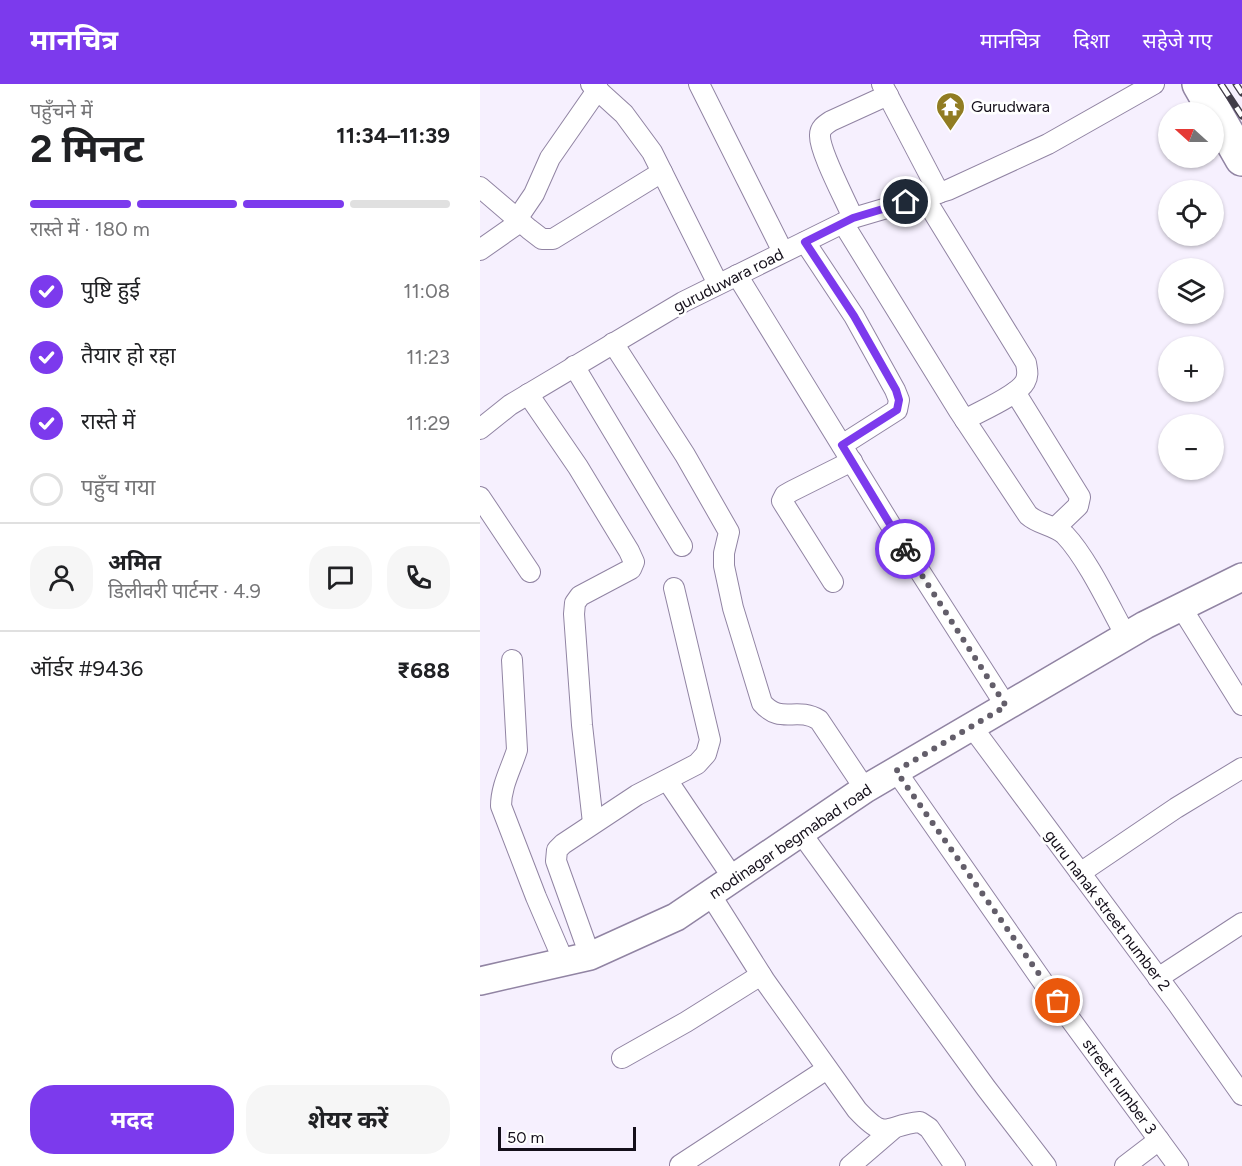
<!DOCTYPE html>
<html lang="hi">
<head>
<meta charset="utf-8">
<style>
  :root { --surface:#fff; --page:#f6f6f6; --text:#202124; --muted:#757577; --line:#e0e0e0; --accent:#7c3aed }
  body { margin:0; font-family:Figtree,"Noto Sans Devanagari",sans-serif; background:var(--page); color:var(--text); height:100vh; display:flex; flex-direction:column; font-size:22px; white-space:nowrap }
  * { box-sizing:border-box; margin:0 }
  p { font-size:20px; color:var(--muted) }
  .icon { flex:none; width:33px; height:33px; fill:none; stroke:currentColor; stroke-width:2; stroke-linecap:round; stroke-linejoin:round }
  .map { position:relative; flex:1; overflow:hidden }
  .drawer { display:flex; flex-direction:column; background:var(--surface); width:480px }
  .drawer>* { flex:none }
  .needle { width:39px; rotate:291deg }
  .fabs { position:absolute; left:678px; top:18px; display:grid; gap:12px }
  .fabs a { display:grid; place-items:center; width:66px; height:66px; border-radius:50%; background:var(--surface); box-shadow:0 2px 4px #0004; font-size:30px }
  .scale { position:absolute; left:18px; bottom:15px; width:138px; box-sizing:border-box; padding-left:6px; border:3px solid #140f1a; border-top:0; font-size:16px; line-height:21px; white-space:nowrap; color:#140f1a; -webkit-text-stroke:4px #fff; paint-order:stroke }
  .pin { position:absolute; display:grid; place-items:center; width:51px; height:51px; color:#fff; margin:-26px; border:3px solid #fff; border-radius:50%; box-shadow:0 2px 6px #0007 }
  .courier { position:absolute; display:grid; place-items:center; width:60px; height:60px; margin:-30px; border:4px solid #7c3aed; border-radius:50%; background:#fff; color:#222; box-shadow:0 2px 8px #0007 }
  .head em { font-style:normal; font-weight:700 }
  .head div { display:flex; flex-direction:column-reverse }
  .head { display:flex; align-items:center; justify-content:space-between; height:102px; padding:0 30px }
  h1 { font-size:39px; font-weight:700; line-height:45px }
  .bar { display:grid; grid-template-columns:repeat(4,1fr); gap:9px 6px; align-content:center; height:72px; padding:0 30px }
  .bar i { height:8px; border-radius:4px; background:var(--line) }
  .bar .selected { background:var(--accent) }
  .bar p { grid-column:span 4 }
  .line { display:flex; align-items:center; gap:15px; padding:0 30px; border-top:2px solid var(--line) }
  .line div { flex:1 }
  .round { display:grid; place-items:center; flex:none; width:63px; height:63px; border-radius:24px; background:var(--page) }
  ol { padding:0 30px; list-style:none }
  li { display:flex; align-items:center; gap:18px; height:66px }
  li p { margin-inline-start:auto }
  li .icon { padding:6px; border-radius:50%; background:var(--accent); color:#fff; stroke-width:4 }
  li:last-child { color:var(--muted) }
  li i { width:33px; height:33px; border:3px solid var(--line); border-radius:50% }
  .primary-button { display:flex; gap:12px; margin-top:auto; padding:12px 30px }
  .primary-button a { flex:1; height:69px; border-radius:24px; background:var(--accent); color:#fff; font-size:24px; font-weight:700; line-height:69px; text-align:center }
  .primary-button a+a { background:var(--page); color:var(--text) }
  header { display:flex; align-items:center; gap:36px; box-sizing:border-box; height:84px; padding:0 30px; background:var(--accent); color:#fff }
  header strong { font-size:28px }
  nav { display:flex; gap:33px; margin-inline-start:auto; font-size:21px }
  main { display:flex; flex:1; min-height:0 }
  .map>svg:first-child { display:block }
</style>
</head>
<body>
<header>
<strong>मानचित्र</strong>
<nav><a>मानचित्र</a><a>दिशा</a><a>सहेजे गए</a></nav>
</header>
<main>
<section class="drawer">
<div class="head"><div><h1>2 मिनट</h1><p>पहुँचने में</p></div><em>11:34–11:39</em></div>
<div class="bar"><i class="selected"></i><i class="selected"></i><i class="selected"></i><i></i><p>रास्ते में · 180 m</p></div>
<ol>
<li><svg class="icon" aria-label="check" viewBox="0 0 24 24"><path d="M5 12l5 5 9-10"/></svg>पुष्टि हुई<p>11:08</p></li>
<li><svg class="icon" aria-label="check" viewBox="0 0 24 24"><path d="M5 12l5 5 9-10"/></svg>तैयार हो रहा<p>11:23</p></li>
<li><svg class="icon" aria-label="check" viewBox="0 0 24 24"><path d="M5 12l5 5 9-10"/></svg>रास्ते में<p>11:29</p></li>
<li><i></i>पहुँच गया</li>
</ol>
<div class="line" style="height:108px"><a class="round"><svg class="icon" aria-label="person" viewBox="0 0 24 24"><circle cx="12" cy="8" r="4"/><path d="M4 21q1-7 8-7t8 7"/></svg></a><div><b>अमित</b><p>डिलीवरी पार्टनर · 4.9</p></div><a class="round"><svg class="icon" aria-label="chat" viewBox="0 0 24 24"><path d="M4 5h16v11H9l-5 4z"/></svg></a><a class="round"><svg class="icon" aria-label="phone" viewBox="0 0 24 24"><path d="M5 4h4l2 5-3 2q2 4 5 5l2-3 5 2v4C11 20 4 13 5 4z"/></svg></a></div>
<div class="line" style="height:78px"><div>ऑर्डर #9436</div><b>₹688</b></div>
<div class="primary-button"><a>मदद</a><a>शेयर करें</a></div>
</section>
<div class="map">
<svg width="762" height="1082" viewBox="0 0 762 1082">
  <rect width="100%" height="100%" fill="#f6f0fe"/>
  <g fill="none" stroke-linecap="round" stroke-linejoin="round">
    <defs>
      <g id="street">
        <polyline points="111,0 144,30 172,68 238,200"/>
        <polyline points="219,0 303,168"/>
        <polyline points="402,0 459,109"/>
        <polyline points="0,103 49,145 62,155 73,155 182,88"/>
        <path d="M444,113l102,166c1,7 3,12 -1,19 -8,14 -45,29 -60,38"/>
        <path d="M373,134c-7,-17 -34,-67 -33,-83 0,-7 5,-10 11,-14l57,-26"/>
        <polyline points="37,135 54,110 70,74 118,5"/>
        <path d="M363,139l116,188 69,104c11,10 27,10 37,20 22,23 45,72 61,101"/>
        <polyline points="325,158 374,232 415,306 419,316 417,326 362,361"/>
        <polyline points="0,166 40,138"/>
        <polyline points="257,191 423,461 526,622"/>
        <path d="M133,259l72,112 44,77 -5,21v13l9,42 29,95c19,22 34,3 57,17l46,69"/>
        <polyline points="94,282 202,462"/>
        <polyline points="535,308 600,413 598,422 575,444"/>
        <polyline points="48,310 98,383 149,467 154,478 151,485 100,512 95,519 94,530 102,641 113,739"/>
        <polyline points="0,345 30,321 203,218 373,134 468,106 568,60 674,0"/>
        <polyline points="0,413 50,488"/>
        <polyline points="353,498 302,417 305,411 312,407 372,377"/>
        <polyline points="701,523 762,621"/>
        <path d="M32,576l5,90c-6,19 -16,36 -16,56l35,91 28,65"/>
        <polyline points="492,643 697,919 762,1011"/>
        <polyline points="416,687 563,898 698,1082"/>
        <polyline points="187,696 253,794"/>
        <polyline points="321,749 506,1004 566,1082"/>
        <polyline points="600,789 696,724 762,684"/>
        <path d="M230,810l55,87 92,129c31,33 27,15 63,12l9,6 26,38"/>
        <polyline points="110,872 76,777 77,766 83,760 157,711 217,680 226,670 230,656 194,504"/>
        <polyline points="678,894 762,839"/>
        <polyline points="142,974 206,938 281,891"/>
        <polyline points="200,1081 347,985"/>
        <polyline points="370,1082 412,1046"/>
        <polyline points="645,1082 679,1056"/>
      </g>
      <polyline id="secondary" points="0,897 110,872 196,833 385,705 665,541 762,493"/>
      <polyline id="highway" points="719,0 762,75"/>
    </defs>
    <use href="#street" stroke="#9184a3" stroke-width="22"/>
    <use href="#secondary" stroke="#9184a3" stroke-width="30"/>
    <use href="#highway" stroke="#9184a3" stroke-width="36"/>
    <use href="#street" stroke="#fff" stroke-width="20"/>
    <use href="#secondary" stroke="#fff" stroke-width="27"/>
    <use href="#highway" stroke="#fff" stroke-width="33"/>
    <defs>
      <g id="rail">
        <polyline points="741,0 762,32"/>
        <polyline points="756,0 762,9"/>
      </g>
    </defs>
    <use href="#rail" stroke="#413c48" stroke-width="7"/>
    <use href="#rail" stroke="#fff" stroke-width="4.5" stroke-dasharray="14" stroke-linecap="butt"/>
  </g>
  <g fill="none" stroke-linecap="round" stroke-linejoin="round">
    <polyline stroke="#635e6a" stroke-width="6" stroke-dasharray="0 10.8" points="425,465 526,622 416,687 578,917"/>
    <polyline stroke="#7c3aed" stroke-width="8" points="425,465 362,361 417,326 419,316 416,306 374,232 325,158 373,134 426,118"/>
  </g>
  <defs>
    <symbol id="temple-pin" viewBox="-11 -11 22 30"><path d="M0 17L-7.5 6A9.5 9.5 0 1 1 7.5 6Z" fill="#917c22" stroke="#fff"/><path d="M0-6L5-2H3V0L6.5 2.5H4V6H1.5V3h-3V6H-4V2.5H-6.5L-3 0V-2H-5Z" fill="#fff"/></symbol>
  </defs>
  <g fill-rule="evenodd">
    <use href="#temple-pin" x="454" y="6" width="33" height="45"/>
  </g>
  <g text-anchor="middle" stroke-width="5" stroke-linejoin="round" paint-order="stroke">
    <g font-size="16" fill="#140f1a" stroke="#fff" text-anchor="start">
      <text x="491" y="28">Gurudwara</text>
    </g>
    <g font-size="16" fill="#140f1a" stroke="#fff">
      <text transform="translate(248 196) rotate(-27)" y="6">guruduwara road</text>
      <text transform="translate(310 757) rotate(-34)" y="6">modinagar begmabad road</text>
      <text transform="translate(628 826) rotate(53)" y="6">guru nanak street number 2</text>
      <text transform="translate(640 1002) rotate(54)" y="6">street number 3</text>
    </g>
  </g>
</svg>
<div class="fabs">
<a><svg class="needle" viewBox="-14 -14 28 28"><path d="M0-13l5 13h-10z" fill="#e53935"/><path d="M0 13l5-13h-10z" fill="#757577"/></svg></a>
<a><svg class="icon" aria-label="locate" viewBox="0 0 24 24"><circle cx="12" cy="12" r="6"/><path d="M12 2v4M12 18v4M2 12h4M18 12h4"/></svg></a>
<a><svg class="icon" aria-label="layers" viewBox="0 0 24 24"><path d="M12 4l9 5-9 5-9-5zM3 14l9 5 9-5"/></svg></a>
<a>+</a>
<a>−</a>
</div>
<div class="scale">50 m</div>
<div class="pin" style="left:578px;top:917px;background:#ea580c"><svg class="icon" aria-label="bag" viewBox="0 0 24 24"><path d="M5 8h14l-1 12H6zM9 8a3 3 0 0 1 6 0"/></svg></div>
<div class="pin" style="left:426px;top:118px;background:#1f2937"><svg class="icon" aria-label="home" viewBox="0 0 24 24"><path d="M3 11l9-7 9 7M6 9v11h12V9"/></svg></div>
<div class="courier" style="left:425px;top:465px"><svg class="icon" aria-label="bike" viewBox="0 0 24 24"><circle cx="6" cy="16" r="4"/><circle cx="18" cy="16" r="4"/><path d="M6 16l4-8h5l3 8M10 8l3 8H6M13 5h3"/></svg></div>
</div>
</main>
</body>
</html>
